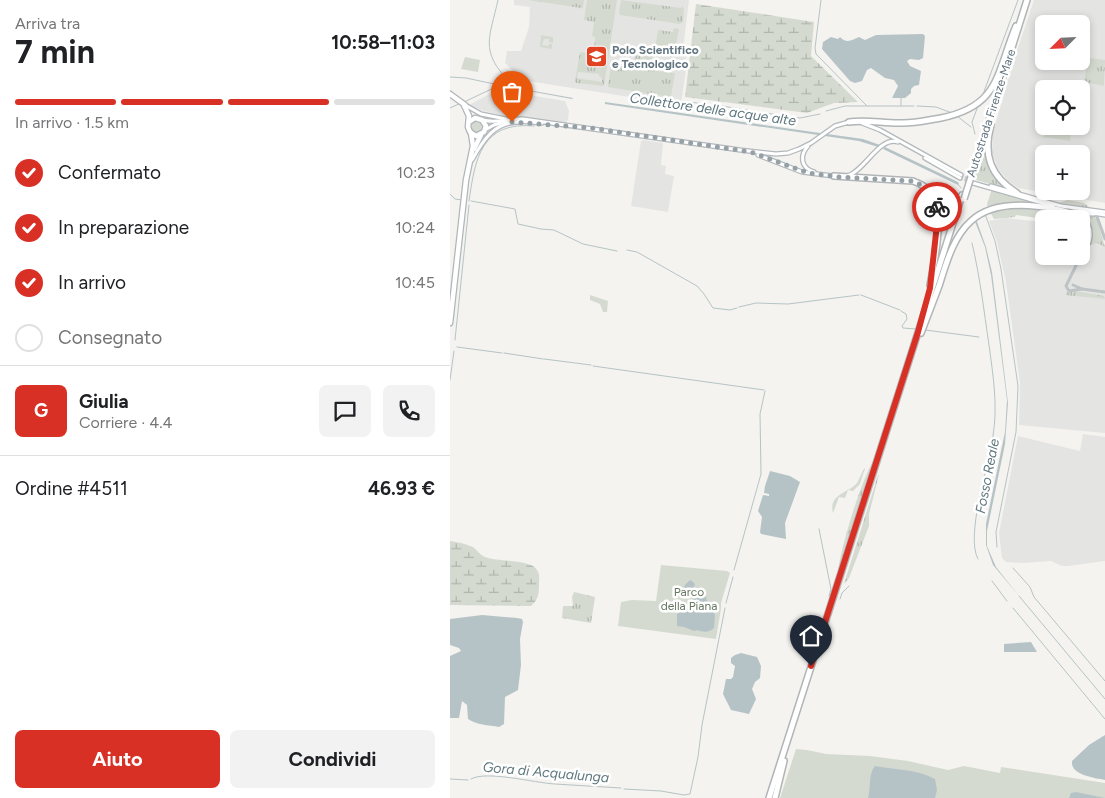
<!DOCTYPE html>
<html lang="it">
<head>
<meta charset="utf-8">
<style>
  :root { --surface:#fff; --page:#f2f2f2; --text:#202124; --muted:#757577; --line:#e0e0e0; --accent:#d93025 }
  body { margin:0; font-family:Figtree,sans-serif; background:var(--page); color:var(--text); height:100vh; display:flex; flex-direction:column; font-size:19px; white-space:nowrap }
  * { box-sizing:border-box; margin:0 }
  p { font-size:16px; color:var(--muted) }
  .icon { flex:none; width:28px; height:28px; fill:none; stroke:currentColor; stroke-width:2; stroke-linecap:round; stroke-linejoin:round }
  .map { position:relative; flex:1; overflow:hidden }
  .details { display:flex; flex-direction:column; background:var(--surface); width:450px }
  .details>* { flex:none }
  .needle { width:32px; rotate:246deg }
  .tools { position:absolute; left:585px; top:15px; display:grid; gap:10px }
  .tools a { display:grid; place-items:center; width:55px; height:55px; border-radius:8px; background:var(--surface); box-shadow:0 2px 8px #0003; font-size:25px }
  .pin { position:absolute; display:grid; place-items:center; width:42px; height:42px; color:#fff; margin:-51px -21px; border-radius:50% 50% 50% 0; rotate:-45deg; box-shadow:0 0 5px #0007 }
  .pin .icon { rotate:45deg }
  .courier { position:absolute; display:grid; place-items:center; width:50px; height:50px; margin:-25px; border:4px solid #d93025; border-radius:50%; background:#fff; color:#222; box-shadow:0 1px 6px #0007 }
  .headline em { font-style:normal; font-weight:700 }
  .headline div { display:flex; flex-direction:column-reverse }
  .headline { display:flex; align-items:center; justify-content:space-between; height:85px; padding:0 15px }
  h1 { font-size:32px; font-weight:700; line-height:38px }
  .bar { display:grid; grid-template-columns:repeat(4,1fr); gap:8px 5px; align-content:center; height:60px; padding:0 15px }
  .bar i { height:6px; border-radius:4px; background:var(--line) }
  .bar .active { background:var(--accent) }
  .bar p { grid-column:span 4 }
  .line { display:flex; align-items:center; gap:12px; padding:0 15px; border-top:1px solid var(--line) }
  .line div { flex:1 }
  .round { display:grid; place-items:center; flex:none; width:52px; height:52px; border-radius:8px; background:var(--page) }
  ol { padding:0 15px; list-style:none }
  li { display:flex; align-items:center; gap:15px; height:55px }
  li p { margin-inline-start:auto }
  li .icon { padding:5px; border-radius:50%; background:var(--accent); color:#fff; stroke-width:4 }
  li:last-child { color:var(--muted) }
  li i { width:28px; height:28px; border:2px solid var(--line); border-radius:50% }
  .cta { display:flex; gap:10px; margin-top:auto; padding:10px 15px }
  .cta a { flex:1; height:58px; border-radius:8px; background:var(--accent); color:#fff; font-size:20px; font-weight:700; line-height:58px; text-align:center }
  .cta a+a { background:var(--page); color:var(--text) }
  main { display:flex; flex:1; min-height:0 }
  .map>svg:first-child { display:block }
</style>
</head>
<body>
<main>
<section class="details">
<div class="headline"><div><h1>7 min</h1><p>Arriva tra</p></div><em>10:58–11:03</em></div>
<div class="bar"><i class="active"></i><i class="active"></i><i class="active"></i><i></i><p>In arrivo · 1.5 km</p></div>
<ol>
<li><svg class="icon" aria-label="check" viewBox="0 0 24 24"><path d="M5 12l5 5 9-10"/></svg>Confermato<p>10:23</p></li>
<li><svg class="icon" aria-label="check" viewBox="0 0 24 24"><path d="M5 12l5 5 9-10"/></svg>In preparazione<p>10:24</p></li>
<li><svg class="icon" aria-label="check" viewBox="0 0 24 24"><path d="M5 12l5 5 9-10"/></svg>In arrivo<p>10:45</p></li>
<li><i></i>Consegnato</li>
</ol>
<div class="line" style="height:90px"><b class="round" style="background:var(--accent);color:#fff">G</b><div><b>Giulia</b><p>Corriere · 4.4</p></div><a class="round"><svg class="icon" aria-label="chat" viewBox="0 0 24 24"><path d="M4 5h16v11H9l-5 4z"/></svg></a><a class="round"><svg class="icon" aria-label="phone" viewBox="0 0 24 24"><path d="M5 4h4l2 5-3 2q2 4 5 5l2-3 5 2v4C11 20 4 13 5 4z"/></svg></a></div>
<div class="line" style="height:65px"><div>Ordine #4511</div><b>46.93 €</b></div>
<div class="cta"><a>Aiuto</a><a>Condividi</a></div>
</section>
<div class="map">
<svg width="655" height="798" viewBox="0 0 655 798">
  <defs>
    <pattern id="grass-tufts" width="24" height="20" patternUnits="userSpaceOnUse" patternTransform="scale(1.25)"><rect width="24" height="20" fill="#d5dad0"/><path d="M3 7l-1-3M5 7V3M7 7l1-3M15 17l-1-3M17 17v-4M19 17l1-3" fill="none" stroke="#b0b5ae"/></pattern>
    <pattern id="wetland-marsh" width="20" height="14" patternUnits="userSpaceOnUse" patternTransform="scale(1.25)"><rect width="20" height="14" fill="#d5dad0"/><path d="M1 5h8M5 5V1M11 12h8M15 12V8" fill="none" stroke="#b0b5ae"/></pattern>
  </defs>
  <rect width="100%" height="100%" fill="#f4f3ef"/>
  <g fill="#e4e5e3" fill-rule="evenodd">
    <polygon points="64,0 239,0 233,49 234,50 237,62 231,105 84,82 70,78 55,63 57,51 71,51 79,27 80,7 64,5"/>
    <path d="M584,0h71v203l-87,-15 -9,-6 -11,-13 -6,-16 1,-21 21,-72zM594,24h37v37h-37zM594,89h37v37h-37zM594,154h37v37h-37z"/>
    <polygon points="47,90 115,101 119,111 118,120 115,123 51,115 34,111 19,105"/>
    <polygon points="193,140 213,143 211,165 216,166 215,174 224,176 218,212 181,206 191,141"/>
    <polygon points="555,218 594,222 594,256 631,256 631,225 635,226 634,241 649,242 655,246 655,433 569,425 570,383 556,282 547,242 539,221"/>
    <polygon points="633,434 655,437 655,561 618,566 612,566 601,561 574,563 556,562 552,558 549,533 568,436 630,451"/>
  </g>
  <g fill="url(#grass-tufts)" fill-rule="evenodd">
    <polygon points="79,0 134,0 133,8 131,9 131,8 91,2 90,3 89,2"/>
    <path d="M137,0h30l-13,86 -28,-3 -1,-2 5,-29 7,1v-3h7l1,-13 -3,-1 2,-14 -10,-2zM128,72l21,2v2l3,2v4l-25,-4z"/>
    <polygon points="171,0 231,8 232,6 234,9 233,22 230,24 170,15 169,13"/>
    <polygon points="224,28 229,29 225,50 205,47 208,30 223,32"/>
    <polygon points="91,35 103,37 103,43 99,42 99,39 94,39 92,45 98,46 99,44 102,44 102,49 90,47"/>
    <polygon points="197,47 203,48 202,59 195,64 201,60 200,68 195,67 195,65 189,60 192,66 184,65 185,57 195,49 198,50"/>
    <polygon points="640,53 640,58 655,60 654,86 634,82 638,58 637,55"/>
    <polygon points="161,65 225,73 221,96 219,97 158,87"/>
    <circle cx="27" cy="127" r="6"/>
    <polygon points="594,126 622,126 620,141 593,137"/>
    <polygon points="536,139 537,154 557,189 523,179"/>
    <polygon points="542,189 587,203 587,205 538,209 537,204"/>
    <polygon points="618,200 634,203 640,208 608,203"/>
    <polygon points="584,207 604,210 630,219 595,219 566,215 565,217 544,219 540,212 555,208"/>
    <polygon points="644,216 647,219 655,247 647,243 639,245 643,233 639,220"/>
    <polygon points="625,291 654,296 655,299 615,295 617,292"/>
    <path d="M424,461v1l-36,112c-1,-15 26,-104 36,-113z"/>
    <path d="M415,468l-5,16 -7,7 -5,-1 -3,8 -6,-1 -6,16c-5,-19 16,-20 24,-30 3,-5 4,-10 8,-15z"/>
    <polygon points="428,475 429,475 419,514 419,526 399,578 394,584"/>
    <polygon points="124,592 145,597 141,623 112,618 113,606 123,606 122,597"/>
  </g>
  <g fill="url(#wetland-marsh)">
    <polygon points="246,4 364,22 361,56 408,102 384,103 357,113 235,97"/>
    <path d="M0,541c8,1 16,3 23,6 4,3 7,8 12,10 12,5 47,2 52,13 3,4 2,10 2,15 0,9 -1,15 -8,21l-81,-1z"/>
  </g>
  <g fill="#d5dad0">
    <polygon points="15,57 30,60 28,72 11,69"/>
    <polygon points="140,295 158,301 157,312 153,312 150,304 140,300"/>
    <polygon points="211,565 277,571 280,573 271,603 271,609 266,639 168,626 171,602 182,600 206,601"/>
    <polygon points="346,749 357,750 376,754 420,756 458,761 498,770 514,766 550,773 551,767 655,783 655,798 330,798"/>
  </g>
  <g fill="#b6c3c6">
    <path d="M473,34l2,2 -2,22 -4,2 -9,-1 -3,2 3,5 11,5 -2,14 -5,1 -3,3v4l-6,5h-13l6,-12 -4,-6 -9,-2 -14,-10 -4,2 -5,11 -7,2 -5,-2 -28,-32 1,-7 8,-5 7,2 2,-2c6,7 13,3 19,0l6,3 11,-5z"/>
    <polygon points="58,79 67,88 123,98 122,99 62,88 57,81"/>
    <polygon points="155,102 377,134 413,139 430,145 428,147 409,141 155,104"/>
    <polygon points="435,147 506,181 509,183 508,185 433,149"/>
    <polygon points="524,219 526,219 536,247 542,272 558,403 555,444 537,531 537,546 546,567 569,596 543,565 536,545 536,524 555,432 557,400 541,275 535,247"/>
    <polygon points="320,471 340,476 350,482 335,523 336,539 311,534 310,532 312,517 308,511 313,495 319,496 319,494 314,493 315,486"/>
    <path d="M241,580l4,4 -2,7 2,2 3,-1 7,3 3,8 5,3v5l2,4 -1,13c-5,5 -11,4 -17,2l-3,1 -10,-4 -7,-1v-12l4,-2 2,-3 3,3 10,-2 3,-2v-2h-3l-5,-10 -10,-1c0,-5 5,-13 10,-15z"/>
    <path d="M32,615l35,3 5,1 1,3 -3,17 1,26 -3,25 -13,7 -1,27 -5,3c-11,-2 -22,-2 -31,-8l-1,-14 -5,-4 -3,17h-9v-62l11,-5 -2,-3 -9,-3v-26z"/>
    <polygon points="581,642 587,652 554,652 554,644"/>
    <polygon points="291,653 307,657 311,666 310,678 305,682 302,689 306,699 299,714 281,710 273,694 276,679 281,679 283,677 285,666 281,663 281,658 285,655"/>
    <path d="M655,735v45c-11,-2 -35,-5 -33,-19l17,-16z"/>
    <path d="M425,766c20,4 42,3 60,13l2,11 -2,8h-67c3,-10 0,-24 7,-32z"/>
    <polygon points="626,792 655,798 619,798 621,793"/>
  </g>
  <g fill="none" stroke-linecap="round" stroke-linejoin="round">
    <g stroke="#b6c3c6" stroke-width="1">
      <path d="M48,0c-8,37 -19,51 11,81"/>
      <polyline points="371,0 365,48 366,54 417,106"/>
      <polyline points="0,77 16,78 49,85"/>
      <polyline points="532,97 568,0"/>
      <polyline points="451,98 451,106"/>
      <polyline points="233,101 267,106"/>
      <polyline points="14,102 50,85 64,88"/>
      <polyline points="272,106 309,112"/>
      <polyline points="467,106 486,107 502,113"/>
      <polyline points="0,108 11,103"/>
      <polyline points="376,111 395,106 464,106"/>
      <polyline points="315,113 350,118 370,114"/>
      <polyline points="507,116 521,127"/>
      <polyline points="525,134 522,122 528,106"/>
      <polyline points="507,183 511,188"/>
      <polyline points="0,194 5,199 12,200"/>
      <path d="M19,201c6,-42 12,-80 65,-75"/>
      <polyline points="21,201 65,209 68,224 91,229 104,230 133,244 167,251"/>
      <polyline points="535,214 545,241 551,269 568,386 566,432 546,532 547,547"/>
      <path d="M522,243c8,34 12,68 17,102 4,30 9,60 4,91 -4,28 -28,100 -15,123"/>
      <polyline points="177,250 187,252 247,286 254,294 263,308 280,310 287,308"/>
      <polyline points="411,295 450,310"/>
      <polyline points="289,307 306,303 338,304 409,295"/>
      <polyline points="451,311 456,314 457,319 452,326 453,328 466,329"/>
      <polyline points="475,330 529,337"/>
      <polyline points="5,340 19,205"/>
      <polyline points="7,347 52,353"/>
      <polyline points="54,353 93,359"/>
      <polyline points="94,359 141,365"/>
      <polyline points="143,366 314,390"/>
      <polyline points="0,380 4,351"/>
      <polyline points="369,529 381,589 379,596"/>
      <polyline points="563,568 580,587 584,597 655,681"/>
      <polyline points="284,570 311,474 310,414 315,391"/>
      <polyline points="542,581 557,601"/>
      <polyline points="569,596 655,699"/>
      <polyline points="390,599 392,593 399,586"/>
      <polyline points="276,603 283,577"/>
      <polyline points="563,608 655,719"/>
      <polyline points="0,779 18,780"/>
      <path d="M21,779c15,-9 64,4 84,5 22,1 44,3 66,4"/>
      <polyline points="174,789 211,791 234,795 240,794 248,757 252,725 275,608"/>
    </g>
    <g stroke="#c8cdce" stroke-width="3" stroke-dasharray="3 1.5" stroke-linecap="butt">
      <polyline points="511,175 523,181"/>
      <polyline points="510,178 521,182"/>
    </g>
    <defs>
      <g id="secondary">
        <polyline points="15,105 31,114 56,119"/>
        <path d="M33,120c13,4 27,-2 40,-1l217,31 36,4 12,-1 11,-4 12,-6 24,-17 14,-4"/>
        <polyline points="68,121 92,123"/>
        <polyline points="412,123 430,130 511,175"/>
        <polyline points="35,130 44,125 57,121"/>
        <path d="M358,146c-9,10 -7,22 6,26"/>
        <polyline points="308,155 352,172 383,176"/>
        <polyline points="475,158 510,178"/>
        <path d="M22,160c11,-20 23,-39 49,-38"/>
        <path d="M397,176c18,-5 32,-40 51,-34"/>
        <polyline points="523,183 603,206"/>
        <polyline points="541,186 611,206 655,212"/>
        <polyline points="643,213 655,215"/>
      </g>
      <g id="primary">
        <polyline points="0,94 15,105"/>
        <polyline points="14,105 19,116 18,127 20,132 26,136 34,132 36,126 32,120 25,118 19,122"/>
        <polyline points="24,149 31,135"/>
        <polyline points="0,323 16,180 23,146 21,133"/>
      </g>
      <g id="motorway">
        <path d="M399,122c18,-3 36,2 54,1 13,0 25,-3 38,-5 59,-12 55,-44 75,-92"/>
        <path d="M541,125c-8,30 -1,51 26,68"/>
        <path d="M384,176l79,5c9,3 17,8 21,17 10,18 0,66 -4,87"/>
        <polyline points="521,177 577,0"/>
        <polyline points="624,212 644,213"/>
        <path d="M471,333c6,-16 12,-31 18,-47 7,-22 14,-49 32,-65 22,-20 58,-17 84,-12 19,4 39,9 33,33"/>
        <polyline points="319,798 512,195"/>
        <polyline points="325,798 334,761"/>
      </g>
    </defs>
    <use href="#secondary" stroke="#b3b8bc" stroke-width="5.5"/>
    <use href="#primary" stroke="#b1b6b9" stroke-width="7"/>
    <use href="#motorway" stroke="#b1b5b7" stroke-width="8"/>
    <g stroke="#bec3c5" stroke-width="3">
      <polyline points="645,211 655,239"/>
      <polyline points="639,226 638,219 644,215"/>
      <polyline points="623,285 632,289 655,292"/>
      <polyline points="632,289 619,291 616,286 638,241"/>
    </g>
    <use href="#secondary" stroke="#fff" stroke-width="3"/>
    <use href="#primary" stroke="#fff" stroke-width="4.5"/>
    <use href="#motorway" stroke="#fff" stroke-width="5"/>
    <defs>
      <polyline id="motorway-bridge" points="514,199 521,177"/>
    </defs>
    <use href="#motorway-bridge" stroke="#b1b5b7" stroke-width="8" stroke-linecap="butt"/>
    <use href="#motorway-bridge" stroke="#fff" stroke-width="5"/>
  </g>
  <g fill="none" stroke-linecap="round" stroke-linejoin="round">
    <path stroke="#96a1a7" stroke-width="5" stroke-dasharray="0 9" d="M62,122l79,6 160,24 57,21 31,4 74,4c13,5 20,13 24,26"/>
    <polyline stroke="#d93025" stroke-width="6" points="361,666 468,332 480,288 488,215 487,207"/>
  </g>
  <defs>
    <symbol id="university-square" viewBox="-11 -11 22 22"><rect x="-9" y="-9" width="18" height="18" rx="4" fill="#e04222" stroke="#fff"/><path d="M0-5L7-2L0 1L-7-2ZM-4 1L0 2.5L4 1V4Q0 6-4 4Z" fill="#fff"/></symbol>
  </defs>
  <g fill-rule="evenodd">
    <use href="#university-square" x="134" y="44" width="25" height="25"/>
  </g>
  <g text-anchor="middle" stroke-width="5" stroke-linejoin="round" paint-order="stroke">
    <g font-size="12" font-weight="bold" fill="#637580" stroke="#fff" text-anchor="start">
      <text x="162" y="54">Polo Scientifico<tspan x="162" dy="14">e Tecnologico</tspan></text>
    </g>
    <g font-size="12" fill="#637580" stroke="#fff">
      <text transform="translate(541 113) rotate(-72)" y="4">Autostrada Firenze-Mare</text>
    </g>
    <g font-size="12" fill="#677761" stroke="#fff">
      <text x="239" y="596">Parco<tspan x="239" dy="14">della Piana</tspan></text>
    </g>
    <g font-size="14" font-style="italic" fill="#5f777e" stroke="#fff">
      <text transform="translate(263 109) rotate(8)" y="5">Collettore delle acque alte</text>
      <text transform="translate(537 476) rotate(-79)" y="5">Fosso Reale</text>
      <text transform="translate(96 772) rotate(5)" y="5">Gora di Acqualunga</text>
    </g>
  </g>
</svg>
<div class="tools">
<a><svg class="needle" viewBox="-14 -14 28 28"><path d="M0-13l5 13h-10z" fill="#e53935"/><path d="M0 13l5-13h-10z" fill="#757577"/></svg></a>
<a><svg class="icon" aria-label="locate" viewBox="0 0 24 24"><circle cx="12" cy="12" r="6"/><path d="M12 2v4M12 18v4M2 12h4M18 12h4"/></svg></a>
<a>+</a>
<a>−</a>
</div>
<div class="pin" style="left:62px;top:122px;background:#ea580c"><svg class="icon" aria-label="bag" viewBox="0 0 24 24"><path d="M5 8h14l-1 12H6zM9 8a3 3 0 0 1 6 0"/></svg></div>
<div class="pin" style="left:361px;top:666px;background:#1f2937"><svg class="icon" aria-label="home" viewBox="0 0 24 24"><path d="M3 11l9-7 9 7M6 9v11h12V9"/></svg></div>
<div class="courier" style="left:487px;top:207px"><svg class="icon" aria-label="bike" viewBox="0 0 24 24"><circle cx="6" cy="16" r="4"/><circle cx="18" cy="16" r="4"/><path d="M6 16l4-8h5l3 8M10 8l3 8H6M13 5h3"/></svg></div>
</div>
</main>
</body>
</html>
